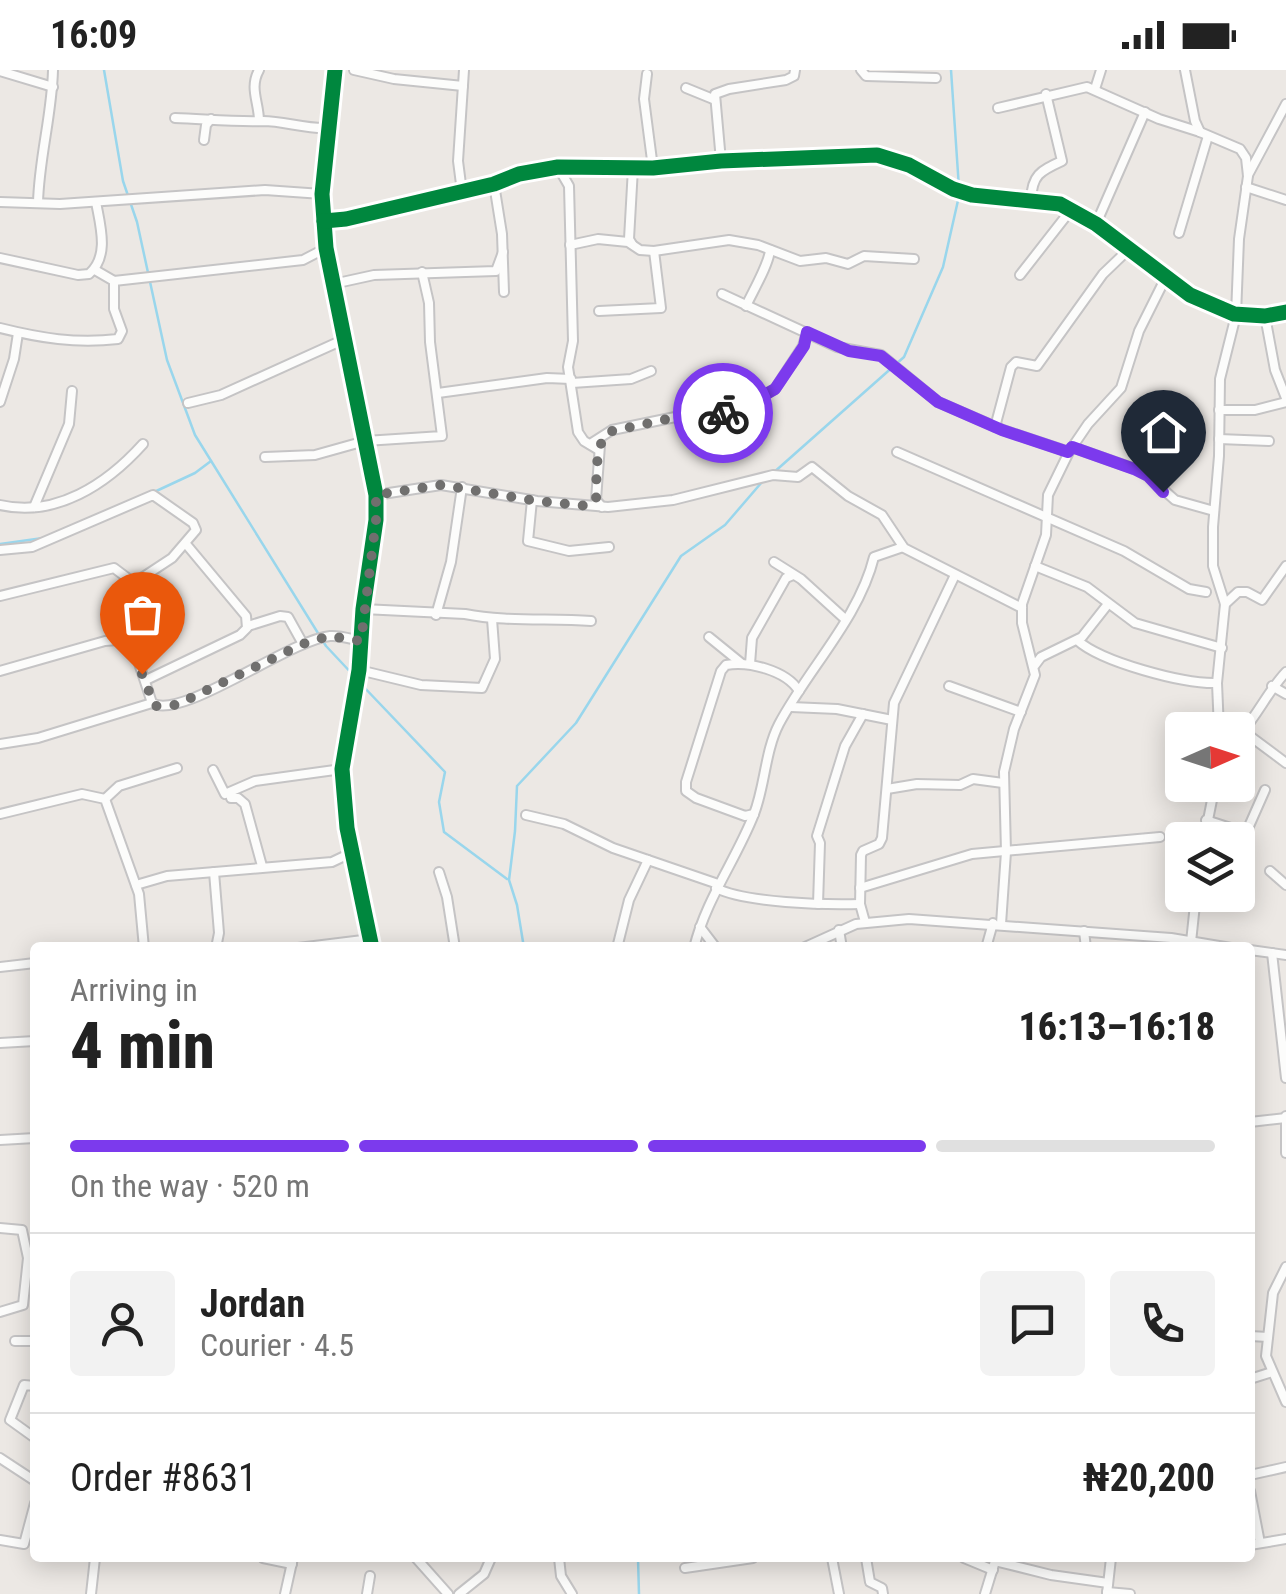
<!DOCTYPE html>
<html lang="en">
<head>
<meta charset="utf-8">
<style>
  :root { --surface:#fff; --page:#f2f2f2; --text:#222; --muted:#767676; --line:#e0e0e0; --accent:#7c3aed }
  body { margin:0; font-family:"Roboto Condensed",sans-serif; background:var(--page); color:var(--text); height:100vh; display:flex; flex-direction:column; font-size:38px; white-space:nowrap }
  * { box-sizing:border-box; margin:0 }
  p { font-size:32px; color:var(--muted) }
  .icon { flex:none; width:55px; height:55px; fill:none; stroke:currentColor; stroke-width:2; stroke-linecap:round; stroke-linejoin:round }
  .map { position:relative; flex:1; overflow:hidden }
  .panel { position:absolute; left:30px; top:872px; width:1225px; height:620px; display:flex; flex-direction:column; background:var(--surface); border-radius:10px; box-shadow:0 5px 25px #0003 }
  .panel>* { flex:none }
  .needle { width:65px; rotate:87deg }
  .tools { position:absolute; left:1165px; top:642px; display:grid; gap:20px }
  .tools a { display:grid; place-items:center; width:90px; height:90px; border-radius:10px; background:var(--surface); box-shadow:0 5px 25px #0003; font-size:50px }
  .pin { position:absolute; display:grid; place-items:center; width:85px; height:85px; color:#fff; margin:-102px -42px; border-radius:50% 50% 50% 0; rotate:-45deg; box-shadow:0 0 10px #0007 }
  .pin .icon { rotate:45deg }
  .courier { position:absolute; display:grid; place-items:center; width:100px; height:100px; margin:-50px; border:8px solid #7c3aed; border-radius:50%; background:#fff; color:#222; box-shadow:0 2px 12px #0007 }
  .summary em { font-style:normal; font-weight:800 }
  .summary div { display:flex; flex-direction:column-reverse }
  .summary { display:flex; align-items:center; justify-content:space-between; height:170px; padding:0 40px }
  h1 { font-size:65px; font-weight:800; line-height:75px }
  .bar { display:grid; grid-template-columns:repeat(4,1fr); gap:15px 10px; align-content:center; height:120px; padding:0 40px }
  .bar i { height:12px; border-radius:8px; background:var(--line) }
  .bar .selected { background:var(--accent) }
  .bar p { grid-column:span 4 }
  .line { display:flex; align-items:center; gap:25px; padding:0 40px; border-top:2px solid var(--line) }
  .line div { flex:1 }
  .round { display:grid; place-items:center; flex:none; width:105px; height:105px; border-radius:10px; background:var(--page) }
  .status { display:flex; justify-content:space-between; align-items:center; height:70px; padding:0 50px; background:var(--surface); direction:ltr }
  .status svg { height:28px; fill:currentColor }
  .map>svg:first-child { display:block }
</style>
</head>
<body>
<div class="status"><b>16:09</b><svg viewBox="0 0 49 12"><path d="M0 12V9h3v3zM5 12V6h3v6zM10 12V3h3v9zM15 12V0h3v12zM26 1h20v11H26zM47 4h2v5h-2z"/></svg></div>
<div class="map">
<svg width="1286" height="1524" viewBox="0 0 1286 1524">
  <rect width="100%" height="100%" fill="#ece8e4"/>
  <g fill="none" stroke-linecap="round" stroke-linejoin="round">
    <g stroke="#99d6ec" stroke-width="2.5">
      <polyline points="104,0 123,111 137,152 167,290 195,365 326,576 356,608"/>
      <polyline points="951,0 959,118"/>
      <polyline points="772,404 904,287 943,197 959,126"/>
      <polyline points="152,423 195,403 211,391"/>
      <polyline points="0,474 43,468"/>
      <polyline points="361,614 445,702 439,732 444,762 507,809"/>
      <polyline points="524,878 517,835 509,810 515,761 517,716 576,653 681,486 725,455 762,412"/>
      <polyline points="638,1488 639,1524"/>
    </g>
    <defs>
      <g id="minor">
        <polyline points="335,0 322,124 326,178 376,425 376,450 363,539 359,600 342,699 347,758 372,878"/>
        <polyline points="354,0 394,9 463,16"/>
        <polyline points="861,0 866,6 936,8"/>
        <polyline points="1185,0 1195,51 1200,62"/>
        <polyline points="0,1 53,17"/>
        <polyline points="647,4 644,29 653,98"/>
        <polyline points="686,18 713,29"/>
        <polyline points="1095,19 1101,0"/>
        <polyline points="998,38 1087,17 1159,49 1200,62 1240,79 1246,88 1248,106 1239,169 1236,245 1220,309 1219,386 1213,457 1213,496 1225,534 1217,613 1219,660"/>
        <path d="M175,48c30,1 59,4 88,3 21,0 42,8 64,7"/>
        <path d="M259,51c0,-19 -10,-33 0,-51"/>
        <polyline points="204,70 206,55 211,49"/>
        <polyline points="721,91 715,24 729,19 786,10 794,6 795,0"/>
        <polyline points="558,97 569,116 573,271 568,297 578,362 584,371 599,380"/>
        <polyline points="1248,105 1286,34"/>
        <polyline points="494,114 502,164 504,222"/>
        <polyline points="1246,117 1286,130"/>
        <polyline points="462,122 458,91 464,0"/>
        <path d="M1031,130c1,-25 9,-29 31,-39l-16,-67"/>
        <polyline points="0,132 60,134 265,120 322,124"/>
        <path d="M38,133c1,-45 14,-88 15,-133"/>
        <polyline points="324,151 346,149 494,114 519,104 558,97 653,98 721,91 877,85 909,95 953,119 972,125 1060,134 1096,154 1190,225 1234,244 1265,246 1286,242"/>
        <polyline points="1096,154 1145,42"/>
        <polyline points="1179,163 1208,66"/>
        <polyline points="632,174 629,169 633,98"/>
        <polyline points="570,175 598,169 628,172 640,180 654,181 729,170 758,175 800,191 826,188 848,194 864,186 914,189"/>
        <path d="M0,188l78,17 11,-1c21,-18 11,-49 7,-72"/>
        <polyline points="1020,205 1070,141"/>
        <polyline points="114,211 303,190 326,178"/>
        <polyline points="333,214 374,205 496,201 503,182"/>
        <polyline points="722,224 837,277 881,285 938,332 1003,360 1069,382"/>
        <path d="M746,236c7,-15 23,-42 24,-56"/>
        <polyline points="599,241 661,238 654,181"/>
        <polyline points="1265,246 1275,300 1286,328"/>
        <path d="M0,258c40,10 76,16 118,11l4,-8 -8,-22v-28l-19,-11"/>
        <polyline points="572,313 631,309 651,301"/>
        <polyline points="438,323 547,308 571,309"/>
        <polyline points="0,332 14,289 18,263"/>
        <polyline points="188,333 221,325 345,269"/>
        <polyline points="1219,340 1255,340 1286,332"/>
        <polyline points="995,357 1011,297 1016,292 1037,296 1103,204 1128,180"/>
        <polyline points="1219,369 1269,371"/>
        <polyline points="590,374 612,360 685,345 739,339 775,319 803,276 807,262"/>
        <polyline points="600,375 596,430 602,437"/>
        <polyline points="1072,377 1135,399 1148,406 1175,430 1214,441"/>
        <polyline points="897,382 1124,481 1189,519 1206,522"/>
        <polyline points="265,387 315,385 365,371 442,366 430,272 429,233 422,202"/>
        <polyline points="376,425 441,415 537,431 608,437 673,430 773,405 798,407 812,397 848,426 882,445 904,478 1022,538"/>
        <polyline points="532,430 528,471 569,481 609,477"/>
        <path d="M0,435c56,13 107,-21 143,-61"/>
        <polyline points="34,437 69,354 72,321"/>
        <polyline points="0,480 32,477 153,425 193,453 196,460 172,488 134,513"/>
        <polyline points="774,492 801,509 845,549"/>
        <polyline points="1035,496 1087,517 1135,553 1222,578"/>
        <polyline points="0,526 114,498 134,513 168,559"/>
        <polyline points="1225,534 1238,522 1247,522 1262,530 1286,496"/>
        <path d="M363,539l102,5c40,8 84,4 126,7"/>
        <polyline points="436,545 451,492 462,417"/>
        <polyline points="248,556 280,546 288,547 303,574"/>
        <polyline points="709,567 741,593"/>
        <path d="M1077,570c24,22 106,44 140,43"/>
        <polyline points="750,594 752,568 786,508 793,505"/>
        <polyline points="1035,595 1041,587 1082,567 1108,534"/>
        <polyline points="359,600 421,615 482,618 495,589 492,549"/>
        <path d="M0,601l105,-30 26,-2 21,64c29,18 137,-63 178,-67 10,-1 21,3 31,5"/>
        <polyline points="146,610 240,565 247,558 246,546 186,474"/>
        <polyline points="949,616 1021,642"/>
        <polyline points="1272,616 1286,624"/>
        <polyline points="791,637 837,639 892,650"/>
        <polyline points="1219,650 1235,655 1286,693"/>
        <path d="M1243,661c16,-19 26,-41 43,-59"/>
        <polyline points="0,674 38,668 152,633"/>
        <polyline points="213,700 225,724 255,711 342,699"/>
        <polyline points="887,719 917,714 960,715 973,709 1003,713"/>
        <polyline points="230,723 231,728 238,728 245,734 262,796"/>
        <polyline points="105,729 119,716 177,698"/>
        <polyline points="0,744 82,724 105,729 139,824 144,878"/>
        <path d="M754,744l-9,2 -49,-18 -10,-7v-9l35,-111 5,-6c22,-4 60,5 73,26"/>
        <polyline points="526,745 564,754 613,778 718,814"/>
        <polyline points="1206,750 1246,763 1265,720"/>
        <polyline points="1204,770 1215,715"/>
        <polyline points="1270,801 1286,815"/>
        <polyline points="214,802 219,863 216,878"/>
        <polyline points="439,802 447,827 455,878"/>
        <polyline points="136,815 167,806 332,792 353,782"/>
        <path d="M716,818c30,15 108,17 144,16"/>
        <polyline points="860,818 972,784 1160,767"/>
        <polyline points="818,834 820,773 817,766 845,676 863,644"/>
        <polyline points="865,852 860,834 861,785 863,781 879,774 882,768 894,633 955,505"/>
        <polyline points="1001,854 1006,782 1004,702 1014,659 1035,605 1022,553 1022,534 1046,465 1048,425 1069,382 1088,354 1121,318 1139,261 1165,209"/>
        <polyline points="700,857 716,878"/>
        <polyline points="839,860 842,878"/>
        <polyline points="1084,861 1086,878"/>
        <polyline points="1191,872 1196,825"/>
        <polyline points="298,878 371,869"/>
        <polyline points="617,878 629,830 648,790"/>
        <path d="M694,878c12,-49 42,-88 60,-134 11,-28 11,-63 25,-90 29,-55 80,-106 95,-167l29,-10"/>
        <polyline points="803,878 856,854 909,849 1171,868 1231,878"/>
        <polyline points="986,878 993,853"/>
        <polyline points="1250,880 1286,885"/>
        <polyline points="1272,883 1286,1008"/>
        <polyline points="0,897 35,893"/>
        <polyline points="0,973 35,971"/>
        <polyline points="1286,1046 1286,1083"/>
        <polyline points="1250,1052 1286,1048"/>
        <polyline points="0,1070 35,1068"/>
        <polyline points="0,1158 22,1160 28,1188 23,1235 0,1242"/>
        <polyline points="1286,1197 1273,1223 1266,1286 1286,1332"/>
        <polyline points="1250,1266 1268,1267"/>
        <polyline points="15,1271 35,1271"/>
        <polyline points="1250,1309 1272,1302"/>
        <polyline points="35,1316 24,1315 10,1350 35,1368"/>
        <polyline points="0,1388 35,1411"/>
        <polyline points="1250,1405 1286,1397"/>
        <polyline points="1250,1421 1260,1473"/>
        <polyline points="0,1470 24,1474 35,1433"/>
        <polyline points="1250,1475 1286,1469"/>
        <polyline points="263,1488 292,1494"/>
        <polyline points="416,1488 448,1524"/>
        <polyline points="559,1488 561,1506 572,1524"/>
        <polyline points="832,1488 839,1524"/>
        <polyline points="866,1488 870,1512 882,1518 883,1524"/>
        <polyline points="964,1488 993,1500"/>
        <polyline points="995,1491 1051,1505 1108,1513"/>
        <polyline points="685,1498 753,1488"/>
        <polyline points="1107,1522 1130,1524"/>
        <polyline points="91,1524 95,1488"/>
        <polyline points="285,1524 293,1488"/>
        <polyline points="367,1524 370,1506"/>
        <polyline points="459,1524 484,1504 491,1488"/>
        <polyline points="985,1524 996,1488"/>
        <polyline points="1107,1524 1111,1488"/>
      </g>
    </defs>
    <use href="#minor" stroke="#c5c4c5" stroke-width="12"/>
    <use href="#minor" stroke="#fcfcfb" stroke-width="8"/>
    <defs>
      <g id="cycleway">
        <polyline points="335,0 322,124 326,178 376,425 376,450 363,539 359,600 342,699 347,758 372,878"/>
        <polyline points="324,151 346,149 494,114 519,104 558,97 653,98 721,91 877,85 909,95 953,119 972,125 1060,134 1096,154 1190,225 1234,244 1265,246 1286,242"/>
      </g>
    </defs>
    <use href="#cycleway" stroke="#fff" stroke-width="21"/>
    <use href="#cycleway" stroke="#00873e" stroke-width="15"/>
  </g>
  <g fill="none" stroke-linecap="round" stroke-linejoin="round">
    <path stroke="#706f6e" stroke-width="10" stroke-dasharray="0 18" d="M142,604l13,32 21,-1 127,-61 26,-8 32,5 15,-121v-25l65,-10 96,16 51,5 8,-6c1,-20 -2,-54 12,-68l78,-17 37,-2"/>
    <polyline stroke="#7c3aed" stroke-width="12" points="723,343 740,339 775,319 804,276 807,262 849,281 881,286 938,332 1002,360 1068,382 1072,377 1134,399 1148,406 1163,422"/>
  </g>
</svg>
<div class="tools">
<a><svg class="needle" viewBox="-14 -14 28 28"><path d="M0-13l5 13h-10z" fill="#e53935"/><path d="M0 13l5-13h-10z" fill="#767676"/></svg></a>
<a><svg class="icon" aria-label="layers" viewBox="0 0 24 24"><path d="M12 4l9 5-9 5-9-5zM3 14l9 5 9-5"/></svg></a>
</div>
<div class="pin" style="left:142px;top:604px;background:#ea580c"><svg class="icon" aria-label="bag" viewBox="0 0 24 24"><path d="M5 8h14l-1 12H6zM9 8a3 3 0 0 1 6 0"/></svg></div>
<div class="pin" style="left:1163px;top:422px;background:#1f2937"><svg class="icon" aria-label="home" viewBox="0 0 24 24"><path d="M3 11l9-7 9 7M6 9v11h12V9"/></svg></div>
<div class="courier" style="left:723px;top:343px"><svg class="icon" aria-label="bike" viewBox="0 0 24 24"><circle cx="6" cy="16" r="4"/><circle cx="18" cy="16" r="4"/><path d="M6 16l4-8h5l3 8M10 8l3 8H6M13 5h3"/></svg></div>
<section class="panel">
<div class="summary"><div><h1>4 min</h1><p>Arriving in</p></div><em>16:13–16:18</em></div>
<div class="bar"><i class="selected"></i><i class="selected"></i><i class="selected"></i><i></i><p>On the way · 520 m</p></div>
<div class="line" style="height:180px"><a class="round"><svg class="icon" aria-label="person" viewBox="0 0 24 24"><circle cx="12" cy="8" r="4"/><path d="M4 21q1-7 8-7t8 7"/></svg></a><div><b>Jordan</b><p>Courier · 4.5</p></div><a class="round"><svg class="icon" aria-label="chat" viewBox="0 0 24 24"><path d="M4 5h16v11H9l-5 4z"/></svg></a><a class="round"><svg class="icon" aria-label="phone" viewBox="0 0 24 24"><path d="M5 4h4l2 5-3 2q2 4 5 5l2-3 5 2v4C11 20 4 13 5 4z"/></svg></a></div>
<div class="line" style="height:130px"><div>Order #8631</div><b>₦20,200</b></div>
</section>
</div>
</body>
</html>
